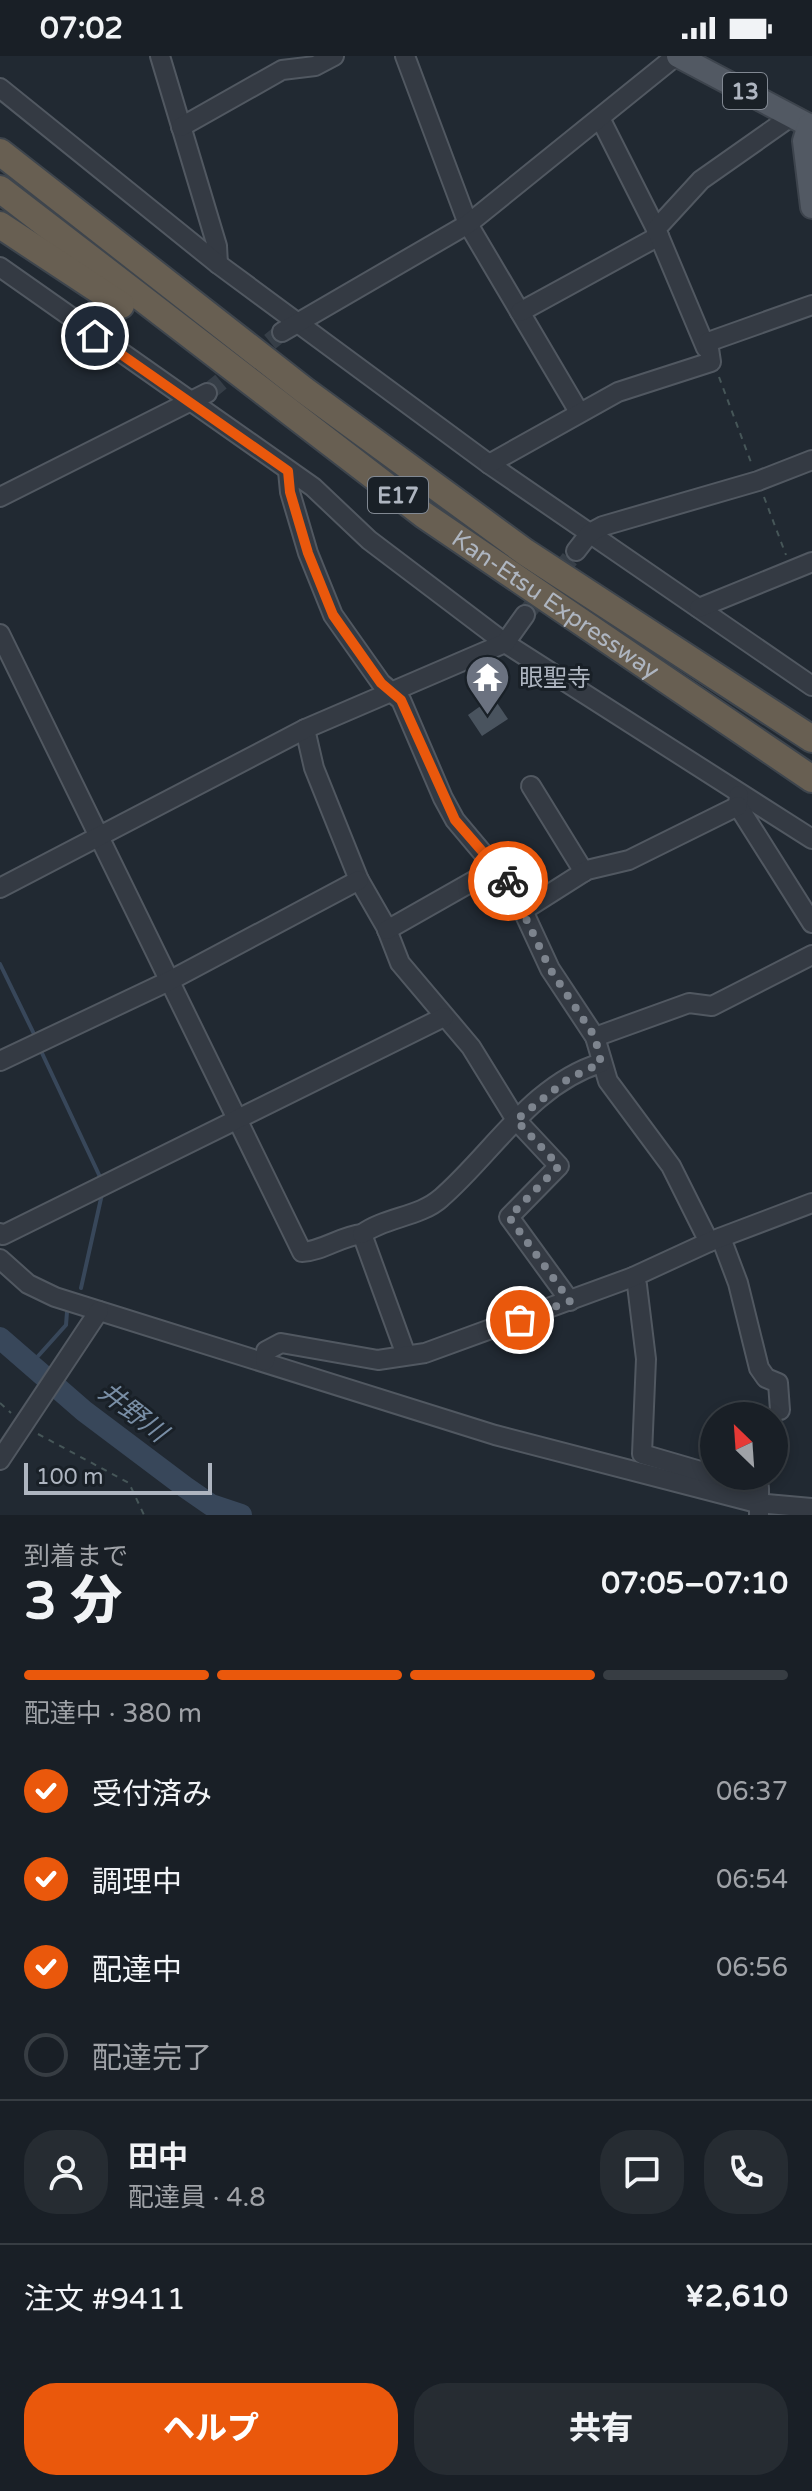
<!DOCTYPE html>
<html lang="ja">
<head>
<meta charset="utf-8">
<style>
  :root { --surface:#191f26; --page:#262c32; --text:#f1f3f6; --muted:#9fa2a7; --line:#373d43; --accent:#ea580c }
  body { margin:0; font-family:"Varela Round","Noto Sans JP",sans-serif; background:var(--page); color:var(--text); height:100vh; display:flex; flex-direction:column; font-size:30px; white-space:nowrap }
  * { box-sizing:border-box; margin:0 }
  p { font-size:26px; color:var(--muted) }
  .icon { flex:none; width:44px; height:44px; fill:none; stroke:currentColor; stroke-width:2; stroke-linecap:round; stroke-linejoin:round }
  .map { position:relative; height:1459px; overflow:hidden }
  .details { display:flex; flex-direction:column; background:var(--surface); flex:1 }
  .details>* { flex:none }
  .needle { width:52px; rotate:335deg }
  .buttons { position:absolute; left:700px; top:1346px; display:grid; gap:16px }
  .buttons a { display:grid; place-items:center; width:88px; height:88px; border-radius:50%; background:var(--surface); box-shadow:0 4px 12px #0003,0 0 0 2px var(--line); font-size:40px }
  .scale { position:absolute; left:24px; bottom:20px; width:188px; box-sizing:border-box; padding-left:8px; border:4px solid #aeb5c0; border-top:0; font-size:22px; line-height:28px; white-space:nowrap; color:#aeb5c0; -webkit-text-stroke:6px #192027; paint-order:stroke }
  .pin { position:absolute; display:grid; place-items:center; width:68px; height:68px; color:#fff; margin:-34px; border:4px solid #fff; border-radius:50%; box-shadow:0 2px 8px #0007 }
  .courier { position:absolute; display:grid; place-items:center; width:80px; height:80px; margin:-40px; border:6px solid #ea580c; border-radius:50%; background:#fff; color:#222; box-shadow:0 2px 10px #0007 }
  .head em { font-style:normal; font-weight:800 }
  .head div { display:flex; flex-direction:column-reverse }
  .head { display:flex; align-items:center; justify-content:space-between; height:136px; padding:0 24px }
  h1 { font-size:52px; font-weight:800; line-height:60px }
  .bar { display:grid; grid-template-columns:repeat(4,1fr); gap:12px 8px; align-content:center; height:96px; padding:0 24px }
  .bar i { height:10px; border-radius:6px; background:var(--line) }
  .bar .active { background:var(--accent) }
  .bar p { grid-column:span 4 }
  .line { display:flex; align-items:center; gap:20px; padding:0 24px; border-top:2px solid var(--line) }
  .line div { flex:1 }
  .round { display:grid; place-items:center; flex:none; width:84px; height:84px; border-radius:32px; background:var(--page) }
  ol { padding:0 24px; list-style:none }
  li { display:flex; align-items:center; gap:24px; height:88px }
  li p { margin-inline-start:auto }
  li .icon { padding:8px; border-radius:50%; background:var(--accent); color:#fff; stroke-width:4 }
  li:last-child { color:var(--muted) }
  li i { width:44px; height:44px; border:4px solid var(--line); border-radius:50% }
  .cta { display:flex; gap:16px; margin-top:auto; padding:16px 24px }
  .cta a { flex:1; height:92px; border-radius:32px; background:var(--accent); color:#fff; font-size:32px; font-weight:800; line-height:92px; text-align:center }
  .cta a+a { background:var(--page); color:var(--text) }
  .status { display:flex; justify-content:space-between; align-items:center; height:56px; padding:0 40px; background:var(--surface); direction:ltr }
  .status svg { height:22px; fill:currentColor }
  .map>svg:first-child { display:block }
</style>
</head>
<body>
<div class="status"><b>07:02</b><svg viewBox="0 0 49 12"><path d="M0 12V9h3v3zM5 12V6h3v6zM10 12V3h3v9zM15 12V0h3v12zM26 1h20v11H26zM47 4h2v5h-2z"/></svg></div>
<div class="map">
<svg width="812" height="1459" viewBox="0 0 812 1459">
  <rect width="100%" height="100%" fill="#212932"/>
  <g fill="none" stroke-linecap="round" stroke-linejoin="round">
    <g stroke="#38475a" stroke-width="4">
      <polyline points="0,908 35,980"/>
      <polyline points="41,995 101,1123"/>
      <polyline points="81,1232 102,1138"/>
      <polyline points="31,1308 66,1269 67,1256"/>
    </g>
    <polyline stroke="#38475a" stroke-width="22" points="0,1282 84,1355 185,1431 211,1449 241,1459"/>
  </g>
  <polygon fill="#49535e" points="493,641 508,663 482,680 468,659"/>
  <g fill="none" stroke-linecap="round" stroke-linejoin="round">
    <g stroke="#363e47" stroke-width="18" stroke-dasharray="18 9" stroke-linecap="butt">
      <polyline points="207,337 282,276"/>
      <polyline points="525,559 576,495"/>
    </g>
    <defs>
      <g id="minor">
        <polyline points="160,0 217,190 218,208"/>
        <polyline points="405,0 468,168 579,356"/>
        <polyline points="0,32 218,208 489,408 812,630"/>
        <polyline points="600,62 656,173"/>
        <polyline points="181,71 282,14 315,10 334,0"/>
        <polyline points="0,211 313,431 369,484 505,587 812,783"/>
        <polyline points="520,256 659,180"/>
        <polyline points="282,276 468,168 676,0"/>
        <polyline points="706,292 656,173 701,124 792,60"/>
        <polyline points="489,408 618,336 711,306 708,286 812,249"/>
        <polyline points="288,415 290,436 308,497 333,559 381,627 401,644 443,742 455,764 513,833 550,913 595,981 608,1025 671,1110 709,1186"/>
        <polyline points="0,441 207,337"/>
        <polyline points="576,495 590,477 603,470 758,425 812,404"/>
        <polyline points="699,552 812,506"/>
        <path d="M0,578l302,618c21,-1 39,-16 60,-18l44,121"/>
        <polyline points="305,673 314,712 359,824 386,871 400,907 471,991 516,1064 559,1110 509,1161 570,1245"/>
        <polyline points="531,730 584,816"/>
        <polyline points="739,739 738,750 812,867"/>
        <polyline points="0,832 305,673 505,587 525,559"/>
        <polyline points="524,854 587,814 629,804 738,750"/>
        <polyline points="387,874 498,811"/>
        <polyline points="595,981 689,947 712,950 812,899"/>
        <polyline points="0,1005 171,924 359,824"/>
        <polyline points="0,1177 3,1179 444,961"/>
        <path d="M362,1178c23,-17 58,-17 79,-36 51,-44 91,-114 160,-135"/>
        <polyline points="721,1182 738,1227 759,1312 766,1322 778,1327 780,1354"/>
        <polyline points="0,1203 28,1228 55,1241 495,1379 757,1447 812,1452"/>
        <polyline points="633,1221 637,1229 646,1303 642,1398 714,1419"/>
        <polyline points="265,1305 266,1295 281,1287 378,1304 425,1297 633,1221 709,1186 812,1147"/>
        <polyline points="0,1404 99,1255"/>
        <polyline points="719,1420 759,1432 759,1458"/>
      </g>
      <g id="major">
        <polyline points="678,0 812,71"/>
        <polyline points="809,69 804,85 812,151"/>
      </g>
      <g id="highway">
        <polyline points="0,96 304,334 525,496 812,683"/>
        <path id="s1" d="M0,133l424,326 388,264"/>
        <polyline points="0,169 121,249"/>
      </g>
    </defs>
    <use href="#minor" stroke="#515861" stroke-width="22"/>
    <use href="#major" stroke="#3d444d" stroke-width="26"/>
    <use href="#highway" stroke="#3e454d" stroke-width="30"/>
    <g stroke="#465658" stroke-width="2" stroke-dasharray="6 6" stroke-linecap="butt">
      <polyline points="719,321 752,409"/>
      <polyline points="764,441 786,499"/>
      <polyline points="0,1347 11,1357"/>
      <polyline points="38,1378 129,1427 144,1459"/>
    </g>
    <use href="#minor" stroke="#343a43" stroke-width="18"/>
    <use href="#major" stroke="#525963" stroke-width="22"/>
    <use href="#highway" stroke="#685f52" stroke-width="26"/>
  </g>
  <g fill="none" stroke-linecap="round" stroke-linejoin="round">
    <polyline stroke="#7d848e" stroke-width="8" stroke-dasharray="0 14.4" points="508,825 550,913 595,981 601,1007 568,1023 516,1064 559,1110 509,1161 570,1245 520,1264"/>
    <polyline stroke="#ea580c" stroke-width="10" points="95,280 288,415 290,436 308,497 333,559 381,627 401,644 455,764 508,825"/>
  </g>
  <defs>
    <symbol id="temple-pin" viewBox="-11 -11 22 30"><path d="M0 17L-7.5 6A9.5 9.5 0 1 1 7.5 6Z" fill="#6b7280" stroke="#192027"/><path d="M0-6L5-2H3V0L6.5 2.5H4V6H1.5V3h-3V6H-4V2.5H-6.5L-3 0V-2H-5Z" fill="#fff"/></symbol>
  </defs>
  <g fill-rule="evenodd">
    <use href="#temple-pin" x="462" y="596" width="51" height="69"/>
  </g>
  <g text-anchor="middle" stroke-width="6" stroke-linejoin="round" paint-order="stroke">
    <g fill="#192027" stroke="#818892" stroke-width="2">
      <rect x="723" y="17" width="44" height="36" rx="6"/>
      <rect x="368" y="421" width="60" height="36" rx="6"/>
    </g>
    <g font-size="22" font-weight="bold" fill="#aeb5c0">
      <text x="745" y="43">13</text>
      <text x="398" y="447">E17</text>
    </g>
    <g font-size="24" fill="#aeb5c0" stroke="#192027">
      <text dy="8" stroke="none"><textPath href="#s1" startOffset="694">Kan-Etsu Expressway</textPath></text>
    </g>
    <g font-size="24" fill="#aeb5c0" stroke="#192027" text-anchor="start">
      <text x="519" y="630">眼聖寺</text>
    </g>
    <g font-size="26" font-style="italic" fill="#798ea5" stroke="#192027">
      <text transform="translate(133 1356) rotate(38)" y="9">井野川</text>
    </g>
  </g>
</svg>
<div class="buttons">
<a><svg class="needle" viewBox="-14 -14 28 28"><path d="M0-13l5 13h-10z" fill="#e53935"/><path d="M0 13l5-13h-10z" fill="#9fa2a7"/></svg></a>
</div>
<div class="scale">100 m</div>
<div class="pin" style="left:520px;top:1264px;background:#ea580c"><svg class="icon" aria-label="bag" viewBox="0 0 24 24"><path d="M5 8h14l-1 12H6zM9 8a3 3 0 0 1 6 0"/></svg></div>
<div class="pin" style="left:95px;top:280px;background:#1f2937"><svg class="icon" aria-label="home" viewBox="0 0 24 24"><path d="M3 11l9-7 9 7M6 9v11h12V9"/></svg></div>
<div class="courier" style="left:508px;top:825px"><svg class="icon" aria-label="bike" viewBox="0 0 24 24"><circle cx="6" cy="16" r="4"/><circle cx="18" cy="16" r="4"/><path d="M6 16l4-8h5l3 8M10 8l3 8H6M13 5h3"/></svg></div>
</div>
<section class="details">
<div class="head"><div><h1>3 分</h1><p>到着まで</p></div><em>07:05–07:10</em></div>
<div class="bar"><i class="active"></i><i class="active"></i><i class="active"></i><i></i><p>配達中 · 380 m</p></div>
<ol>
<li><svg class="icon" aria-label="check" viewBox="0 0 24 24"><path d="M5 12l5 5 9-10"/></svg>受付済み<p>06:37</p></li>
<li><svg class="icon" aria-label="check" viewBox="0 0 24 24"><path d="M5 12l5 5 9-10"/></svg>調理中<p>06:54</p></li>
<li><svg class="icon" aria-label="check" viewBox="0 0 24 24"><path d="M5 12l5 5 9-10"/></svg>配達中<p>06:56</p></li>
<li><i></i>配達完了</li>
</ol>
<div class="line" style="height:144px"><a class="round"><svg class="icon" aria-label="person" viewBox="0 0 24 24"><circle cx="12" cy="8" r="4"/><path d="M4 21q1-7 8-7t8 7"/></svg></a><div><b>田中</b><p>配達員 · 4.8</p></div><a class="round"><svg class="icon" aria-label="chat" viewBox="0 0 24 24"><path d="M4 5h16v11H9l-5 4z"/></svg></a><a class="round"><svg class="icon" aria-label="phone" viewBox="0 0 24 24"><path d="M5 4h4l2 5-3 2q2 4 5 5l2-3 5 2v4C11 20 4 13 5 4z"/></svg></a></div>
<div class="line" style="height:104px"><div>注文 #9411</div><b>¥2,610</b></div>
<div class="cta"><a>ヘルプ</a><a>共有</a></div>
</section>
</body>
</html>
